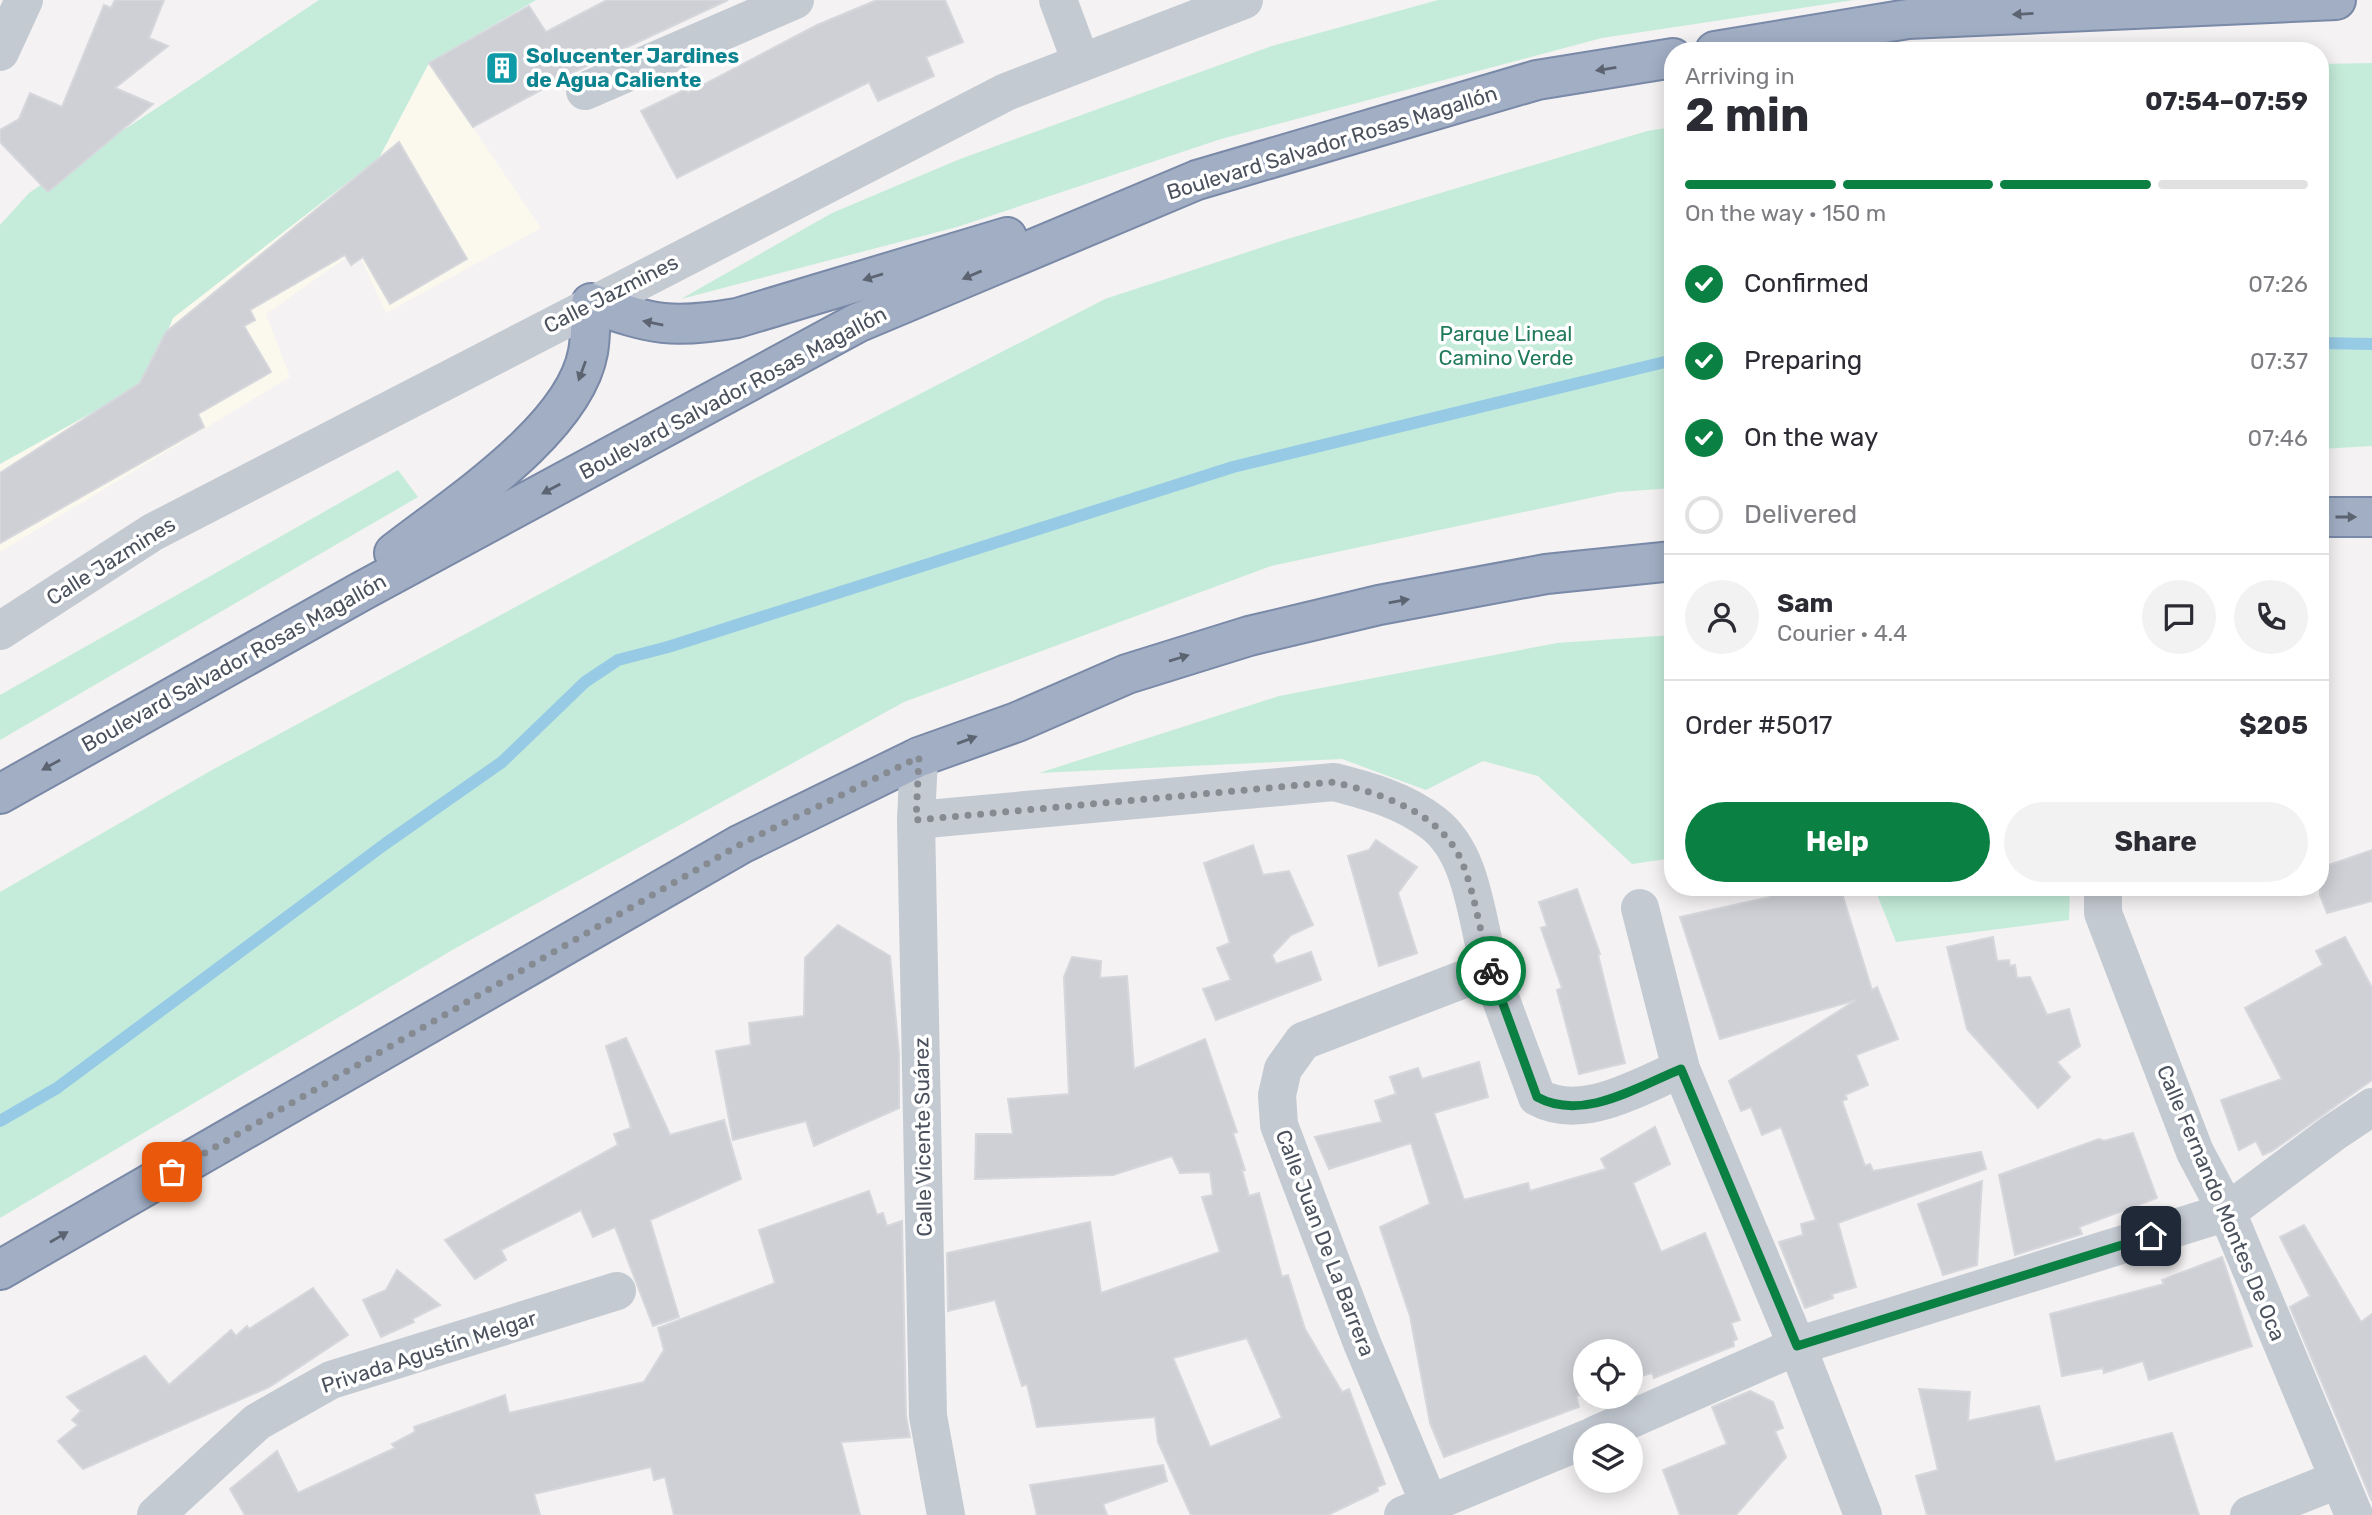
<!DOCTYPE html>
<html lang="en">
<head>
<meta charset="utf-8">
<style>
  :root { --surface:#fff; --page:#f2f2f3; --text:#2b2b33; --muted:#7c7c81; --line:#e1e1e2; --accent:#0b8043 }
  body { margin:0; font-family:Rubik,sans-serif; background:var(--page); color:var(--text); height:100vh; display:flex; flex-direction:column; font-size:26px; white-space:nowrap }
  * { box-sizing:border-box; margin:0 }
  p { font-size:23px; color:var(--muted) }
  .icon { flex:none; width:38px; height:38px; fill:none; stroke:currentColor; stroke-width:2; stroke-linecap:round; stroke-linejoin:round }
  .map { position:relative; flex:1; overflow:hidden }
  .drawer { position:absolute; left:1664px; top:42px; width:665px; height:854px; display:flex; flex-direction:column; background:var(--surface); border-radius:28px; box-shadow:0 4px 18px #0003 }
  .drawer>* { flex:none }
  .controls { position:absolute; left:1573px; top:1339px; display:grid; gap:14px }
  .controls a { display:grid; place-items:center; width:70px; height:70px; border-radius:50%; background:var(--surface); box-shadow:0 4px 18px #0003; font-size:35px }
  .pin { position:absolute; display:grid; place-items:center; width:60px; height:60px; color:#fff; margin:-30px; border-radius:14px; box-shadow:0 4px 10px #0006 }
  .courier { position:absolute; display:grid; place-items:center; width:70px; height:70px; margin:-35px; border:5px solid #0b8043; border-radius:50%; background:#fff; color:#222; box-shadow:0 2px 9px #0007 }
  .headline em { font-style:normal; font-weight:700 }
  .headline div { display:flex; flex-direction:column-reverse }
  .headline { display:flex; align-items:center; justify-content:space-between; height:119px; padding:0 21px }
  h1 { font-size:46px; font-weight:700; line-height:52px }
  .bar { display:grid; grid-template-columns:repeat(4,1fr); gap:10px 7px; align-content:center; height:84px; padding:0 21px }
  .bar i { height:9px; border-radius:5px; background:var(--line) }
  .bar .active { background:var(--accent) }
  .bar p { grid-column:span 4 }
  .line { display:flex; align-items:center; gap:18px; padding:0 21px; border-top:2px solid var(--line) }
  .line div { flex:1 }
  .round { display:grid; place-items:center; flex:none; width:74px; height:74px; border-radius:37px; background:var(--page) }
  ol { padding:0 21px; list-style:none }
  li { display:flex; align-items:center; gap:21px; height:77px }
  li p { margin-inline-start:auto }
  li .icon { padding:7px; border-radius:50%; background:var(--accent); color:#fff; stroke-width:4 }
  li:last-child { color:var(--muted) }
  li i { width:38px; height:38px; border:4px solid var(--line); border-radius:50% }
  .button { display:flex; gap:14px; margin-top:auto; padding:14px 21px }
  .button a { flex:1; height:80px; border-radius:42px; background:var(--accent); color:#fff; font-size:28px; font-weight:700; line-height:80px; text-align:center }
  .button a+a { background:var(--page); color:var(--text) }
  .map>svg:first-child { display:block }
</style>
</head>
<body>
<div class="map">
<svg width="2372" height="1515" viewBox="0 0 2372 1515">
  <rect width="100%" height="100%" fill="#f4f2f2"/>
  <polygon fill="#fbf9ee" points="429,63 541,228 386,313 357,250 266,314 290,377 0,552 0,464 147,382 173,318 379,158"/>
  <g fill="#c5ecda">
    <polygon points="319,0 536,0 429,63 379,158 173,318 147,382 0,464 0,225 29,193"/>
    <polygon points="1438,0 1854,0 1602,38 1221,139 957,227 681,299 832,213 960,159 1272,46"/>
    <polygon points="2372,63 2372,446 2321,449 2321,64"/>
    <polygon points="1673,127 1673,488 1618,492 1271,566 904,702 454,949 0,1218 0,892 212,770 756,478 1105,299 1281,241 1647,131"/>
    <polygon points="398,470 418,497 0,740 0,695"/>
    <polygon points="1673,635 1673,858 1632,864 1538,776 1483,761 1426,790 1342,759 1039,773 1279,696 1557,643"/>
    <polygon points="1874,887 2070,887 2069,920 1896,942"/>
  </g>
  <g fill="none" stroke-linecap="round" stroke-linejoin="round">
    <g stroke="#97cae5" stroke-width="12">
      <polyline points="2320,343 2372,344"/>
      <polyline points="0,1121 57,1088 385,844 502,762 585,682 618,660 668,647 1233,467 1673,360"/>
    </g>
  </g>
  <g fill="#cfd0d5" stroke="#d6d7dc" stroke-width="2" fill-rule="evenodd">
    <polygon points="115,0 164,0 149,38 168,46 115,88 153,104 48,192 0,142 0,130 19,119 30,93 62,107 104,5 111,8"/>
    <polygon points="607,0 728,0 576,71 473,127 429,63 529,6 546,32"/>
    <polygon points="877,0 945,0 963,42 926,57 934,76 878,101 869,82 677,178 641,111 686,89 688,93 817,25"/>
    <polygon points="399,142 467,259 390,304 363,257 351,265 345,255 250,310 255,320 244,326 271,372 198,414 204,427 0,543 0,473 140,383 166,332"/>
    <polygon points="1376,840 1417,867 1398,893 1417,953 1379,966 1348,856 1369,850"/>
    <polygon points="1253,845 1263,875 1289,871 1313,925 1291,935 1272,955 1276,964 1311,952 1321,980 1216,1020 1203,989 1231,980 1217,948 1230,943 1204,863"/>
    <polygon points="2372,850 2372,901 2327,913 2320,895 2320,868"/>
    <polygon points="1767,887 1840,887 1872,990 1877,987 1898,1039 1856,1055 1868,1085 1845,1095 1847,1099 1842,1101 1865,1166 1870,1164 1873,1171 1981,1152 1986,1169 1838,1223 1856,1287 1832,1294 1833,1298 1805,1308 1779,1242 1803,1235 1801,1224 1816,1220 1781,1127 1762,1135 1751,1107 1741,1111 1729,1081 1856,1000 1720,1039 1680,917 1770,897"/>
    <polygon points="1577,889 1600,954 1598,955 1625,1063 1579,1074 1557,990 1562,988 1541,928 1547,926 1539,902"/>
    <polygon points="838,925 890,956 899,1054 899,1108 814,1146 806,1121 733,1140 716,1051 751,1045 749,1023 804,1016 805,958"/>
    <polygon points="1993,937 1997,961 2009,960 2010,966 2015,965 2017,978 2030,977 2047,1015 2069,1009 2080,1046 2057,1062 2070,1077 2038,1108 1967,1029 1947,947"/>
    <polygon points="2345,937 2372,988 2372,1080 2272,1151 2263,1155 2256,1141 2239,1150 2221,1100 2282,1079 2245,1008 2323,965 2316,951"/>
    <path d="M1072,957l29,4 -1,17 27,-2 7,93 71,-30 32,93 -4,1 12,37h-3l7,26 10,-3 23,84 6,-2 17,54 37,63 7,-3 36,95 -8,3 1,4 -50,24h-137l-33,-73 -3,-25 -118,10 -10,-43 -5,2 -27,-86 -47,11 -1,-58 143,-31 11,71 119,-41 -18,-55 11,-2 -3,-23 -30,1 -8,-17 -59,19 -138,4 1,-45h37l-5,-35 61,-5 -5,-117zM1247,1338l35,80 -72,29 -37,-89z"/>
    <polygon points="626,1038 670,1135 724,1120 741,1179 650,1220 679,1317 653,1326 615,1227 593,1237 581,1210 501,1250 506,1260 475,1279 445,1240 618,1145 614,1134 631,1128 606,1046"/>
    <polygon points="1479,1062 1488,1097 1434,1113 1464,1200 1528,1183 1530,1191 1606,1169 1601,1159 1655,1127 1670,1164 1633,1183 1661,1252 1705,1233 1740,1320 1731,1323 1737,1339 1733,1341 1734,1346 1654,1378 1652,1373 1631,1379 1631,1351 1586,1351 1586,1393 1576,1396 1579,1407 1444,1457 1430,1423 1410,1316 1380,1227 1430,1204 1411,1143 1329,1169 1315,1137 1382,1122 1375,1101 1396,1094 1390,1077 1418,1068 1422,1079"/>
    <polygon points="2133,1133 2157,1198 2079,1227 2082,1234 2015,1255 1999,1175 2099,1139 2104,1141"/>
    <polygon points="1982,1181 1977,1265 1943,1275 1918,1204"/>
    <polygon points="869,1191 877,1215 883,1213 887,1226 902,1221 906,1416 910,1437 841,1442 860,1515 674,1515 665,1477 654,1480 651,1467 534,1494 540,1515 245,1515 230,1489 277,1451 298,1493 395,1448 392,1444 415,1432 414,1427 505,1395 509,1413 644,1382 664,1350 658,1328 775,1283 759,1230"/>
    <polygon points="2304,1225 2361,1322 2372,1314 2372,1501 2290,1307 2310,1296 2280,1237"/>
    <polygon points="2222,1257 2252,1346 2149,1380 2143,1361 2104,1373 2103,1368 2062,1376 2050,1314 2164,1284 2162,1280"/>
    <polygon points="397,1270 440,1305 412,1319 414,1322 381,1337 363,1300 386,1290"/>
    <polygon points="313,1288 348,1335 269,1387 83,1469 58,1441 78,1425 72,1420 81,1411 67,1397 145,1356 169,1385 231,1330 236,1336 247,1326 249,1329"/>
    <polygon points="1919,1389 1970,1392 1968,1421 2039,1406 2055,1462 2172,1433 2199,1515 1927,1515 1916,1476 1938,1470"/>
    <polygon points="1750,1391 1773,1402 1783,1428 1775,1431 1786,1457 1736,1515 1680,1515 1663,1470 1727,1444 1712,1407"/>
    <polygon points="1163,1465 1167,1481 1103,1504 1107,1515 1037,1515 1030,1485"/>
  </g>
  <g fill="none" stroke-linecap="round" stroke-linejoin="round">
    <defs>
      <g id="trunk">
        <polyline points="1715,51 1908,19 2336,0"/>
        <polyline points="2320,517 2372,517"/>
        <path d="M394,553c60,-47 180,-123 194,-201 3,-16 2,-33 3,-49 61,22 82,26 146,15l270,-81"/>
        <polyline points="0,794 362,591 857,323 1197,180 1537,80 1673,58"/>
        <polyline points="0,1270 741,844 919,757 1017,722 1127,674 1249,636 1379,605 1546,574 1673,561"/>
      </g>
    </defs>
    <use href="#trunk" stroke="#7989a7" stroke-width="42"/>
    <g stroke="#c4cad2" stroke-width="38">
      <polyline points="1058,0 1081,62"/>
      <polyline points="0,52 24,0"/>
      <polyline points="585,91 795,0"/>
      <path d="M916,820l418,-38c35,9 69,18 99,41 42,32 43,101 58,148 14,42 31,84 46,126 46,25 100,-10 144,-28"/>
      <polyline points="2103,887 2103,913 2195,1152 2227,1212 2354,1515"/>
      <polyline points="1640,908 1681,1069 1797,1346 1863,1515"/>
      <polyline points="1595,1435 1797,1346 2227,1212 2333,1133 2372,1107"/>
      <polyline points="156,1515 257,1422 331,1380 617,1291"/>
      <polyline points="1403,1515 1586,1439"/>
      <polyline points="1434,1515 1362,1343 1279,1125 1277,1095 1283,1069 1303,1041 1490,969"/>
      <polyline points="2249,1515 2337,1480"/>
    </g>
    <g stroke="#c4cad2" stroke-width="38">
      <polyline points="0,631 153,532 1006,92 1244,0"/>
      <polyline points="919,757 916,820 928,1416 946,1515"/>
    </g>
    <use href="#trunk" stroke="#a1aec4" stroke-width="38"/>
  </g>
  <defs><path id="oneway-solid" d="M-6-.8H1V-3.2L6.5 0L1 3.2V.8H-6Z" transform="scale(1.75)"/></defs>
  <g fill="#5c6472">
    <use href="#oneway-solid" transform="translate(2023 14) rotate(177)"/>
    <use href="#oneway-solid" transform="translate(1606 69) rotate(171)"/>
    <use href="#oneway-solid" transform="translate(972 275) rotate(157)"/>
    <use href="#oneway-solid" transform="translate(873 277) rotate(163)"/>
    <use href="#oneway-solid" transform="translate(653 323) rotate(-168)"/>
    <use href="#oneway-solid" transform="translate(582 371) rotate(110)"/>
    <use href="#oneway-solid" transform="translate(551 489) rotate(152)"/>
    <use href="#oneway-solid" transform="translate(2346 517)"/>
    <use href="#oneway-solid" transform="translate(1399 601) rotate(-10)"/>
    <use href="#oneway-solid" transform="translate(1179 658) rotate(-17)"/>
    <use href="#oneway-solid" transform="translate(967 740) rotate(-20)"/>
    <use href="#oneway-solid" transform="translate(51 765) rotate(151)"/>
    <use href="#oneway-solid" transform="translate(59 1237) rotate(-30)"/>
  </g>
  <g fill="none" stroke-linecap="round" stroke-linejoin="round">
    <path stroke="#868a91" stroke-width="7" stroke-dasharray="0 12.6" d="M172,1172l569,-328 178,-87 -3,63 418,-38c50,13 110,31 130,85 12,33 17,70 27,104"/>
    <path stroke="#0b8043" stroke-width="9" d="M1491,971l46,126c46,25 100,-10 144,-28l116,277 354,-110"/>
  </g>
  <defs>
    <symbol id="building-square" viewBox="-11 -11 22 22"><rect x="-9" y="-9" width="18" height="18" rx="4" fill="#0f9aa8" stroke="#fff"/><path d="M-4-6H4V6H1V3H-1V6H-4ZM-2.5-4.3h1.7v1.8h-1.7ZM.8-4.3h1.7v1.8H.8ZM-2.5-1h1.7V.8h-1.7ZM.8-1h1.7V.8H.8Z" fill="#fff"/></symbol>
  </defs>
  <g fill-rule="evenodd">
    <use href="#building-square" x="483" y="49" width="38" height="38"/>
  </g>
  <g text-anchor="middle" stroke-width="7" stroke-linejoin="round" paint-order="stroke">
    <g font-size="21" font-weight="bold" fill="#0d838f" stroke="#fff" text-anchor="start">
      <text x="526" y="63">Solucenter Jardines<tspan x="526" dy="24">de Agua Caliente</tspan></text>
    </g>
    <g font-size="21" fill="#4b525d" stroke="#fff">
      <text transform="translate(1332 143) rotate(-17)" y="7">Boulevard Salvador Rosas Magallón</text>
      <text transform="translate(611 294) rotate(-27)" y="7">Calle Jazmines</text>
      <text transform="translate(733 393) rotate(-28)" y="7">Boulevard Salvador Rosas Magallón</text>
      <text transform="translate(111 561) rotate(-32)" y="7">Calle Jazmines</text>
      <text transform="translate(234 663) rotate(-29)" y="7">Boulevard Salvador Rosas Magallón</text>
      <text transform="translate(923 1137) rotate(-91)" y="7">Calle Vicente Suárez</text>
      <text transform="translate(2221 1203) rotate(67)" y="7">Calle Fernando Montes De Oca</text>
      <text transform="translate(1325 1243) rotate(69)" y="7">Calle Juan De La Barrera</text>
      <text transform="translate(429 1352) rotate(-18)" y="7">Privada Agustín Melgar</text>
    </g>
    <g font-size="21" fill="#217a5a" stroke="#fff">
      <text x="1506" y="341">Parque Lineal<tspan x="1506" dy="24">Camino Verde</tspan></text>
    </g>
  </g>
</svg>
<div class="controls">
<a><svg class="icon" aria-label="locate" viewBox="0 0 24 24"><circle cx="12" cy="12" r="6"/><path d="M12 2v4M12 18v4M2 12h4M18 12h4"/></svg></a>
<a><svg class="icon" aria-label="layers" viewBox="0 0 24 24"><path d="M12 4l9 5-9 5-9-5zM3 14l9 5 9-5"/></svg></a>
</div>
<div class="pin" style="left:172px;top:1172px;background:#ea580c"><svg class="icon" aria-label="bag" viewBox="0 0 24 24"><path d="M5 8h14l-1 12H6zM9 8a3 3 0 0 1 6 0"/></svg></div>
<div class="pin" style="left:2151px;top:1236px;background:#1f2937"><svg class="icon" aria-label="home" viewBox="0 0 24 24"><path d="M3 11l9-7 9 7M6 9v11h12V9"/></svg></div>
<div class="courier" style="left:1491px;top:971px"><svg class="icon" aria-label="bike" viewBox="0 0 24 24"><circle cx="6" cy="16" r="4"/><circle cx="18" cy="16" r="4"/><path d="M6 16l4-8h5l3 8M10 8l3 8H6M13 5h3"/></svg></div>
<section class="drawer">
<div class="headline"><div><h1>2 min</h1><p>Arriving in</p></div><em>07:54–07:59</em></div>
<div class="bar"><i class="active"></i><i class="active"></i><i class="active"></i><i></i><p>On the way · 150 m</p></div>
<ol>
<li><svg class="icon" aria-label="check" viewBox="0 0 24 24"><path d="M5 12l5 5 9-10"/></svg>Confirmed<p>07:26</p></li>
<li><svg class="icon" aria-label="check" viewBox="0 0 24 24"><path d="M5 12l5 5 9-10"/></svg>Preparing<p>07:37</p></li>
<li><svg class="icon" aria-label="check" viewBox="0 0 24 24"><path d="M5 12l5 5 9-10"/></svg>On the way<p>07:46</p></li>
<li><i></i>Delivered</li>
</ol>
<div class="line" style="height:126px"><a class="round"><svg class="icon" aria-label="person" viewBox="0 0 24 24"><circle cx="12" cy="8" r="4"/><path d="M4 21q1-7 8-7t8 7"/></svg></a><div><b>Sam</b><p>Courier · 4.4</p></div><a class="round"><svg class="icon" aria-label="chat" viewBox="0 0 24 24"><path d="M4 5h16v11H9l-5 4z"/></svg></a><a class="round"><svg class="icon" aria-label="phone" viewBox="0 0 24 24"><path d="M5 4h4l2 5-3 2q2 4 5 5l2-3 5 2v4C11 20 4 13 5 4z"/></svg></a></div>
<div class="line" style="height:91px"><div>Order #5017</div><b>$205</b></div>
<div class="button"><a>Help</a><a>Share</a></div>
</section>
</div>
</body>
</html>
